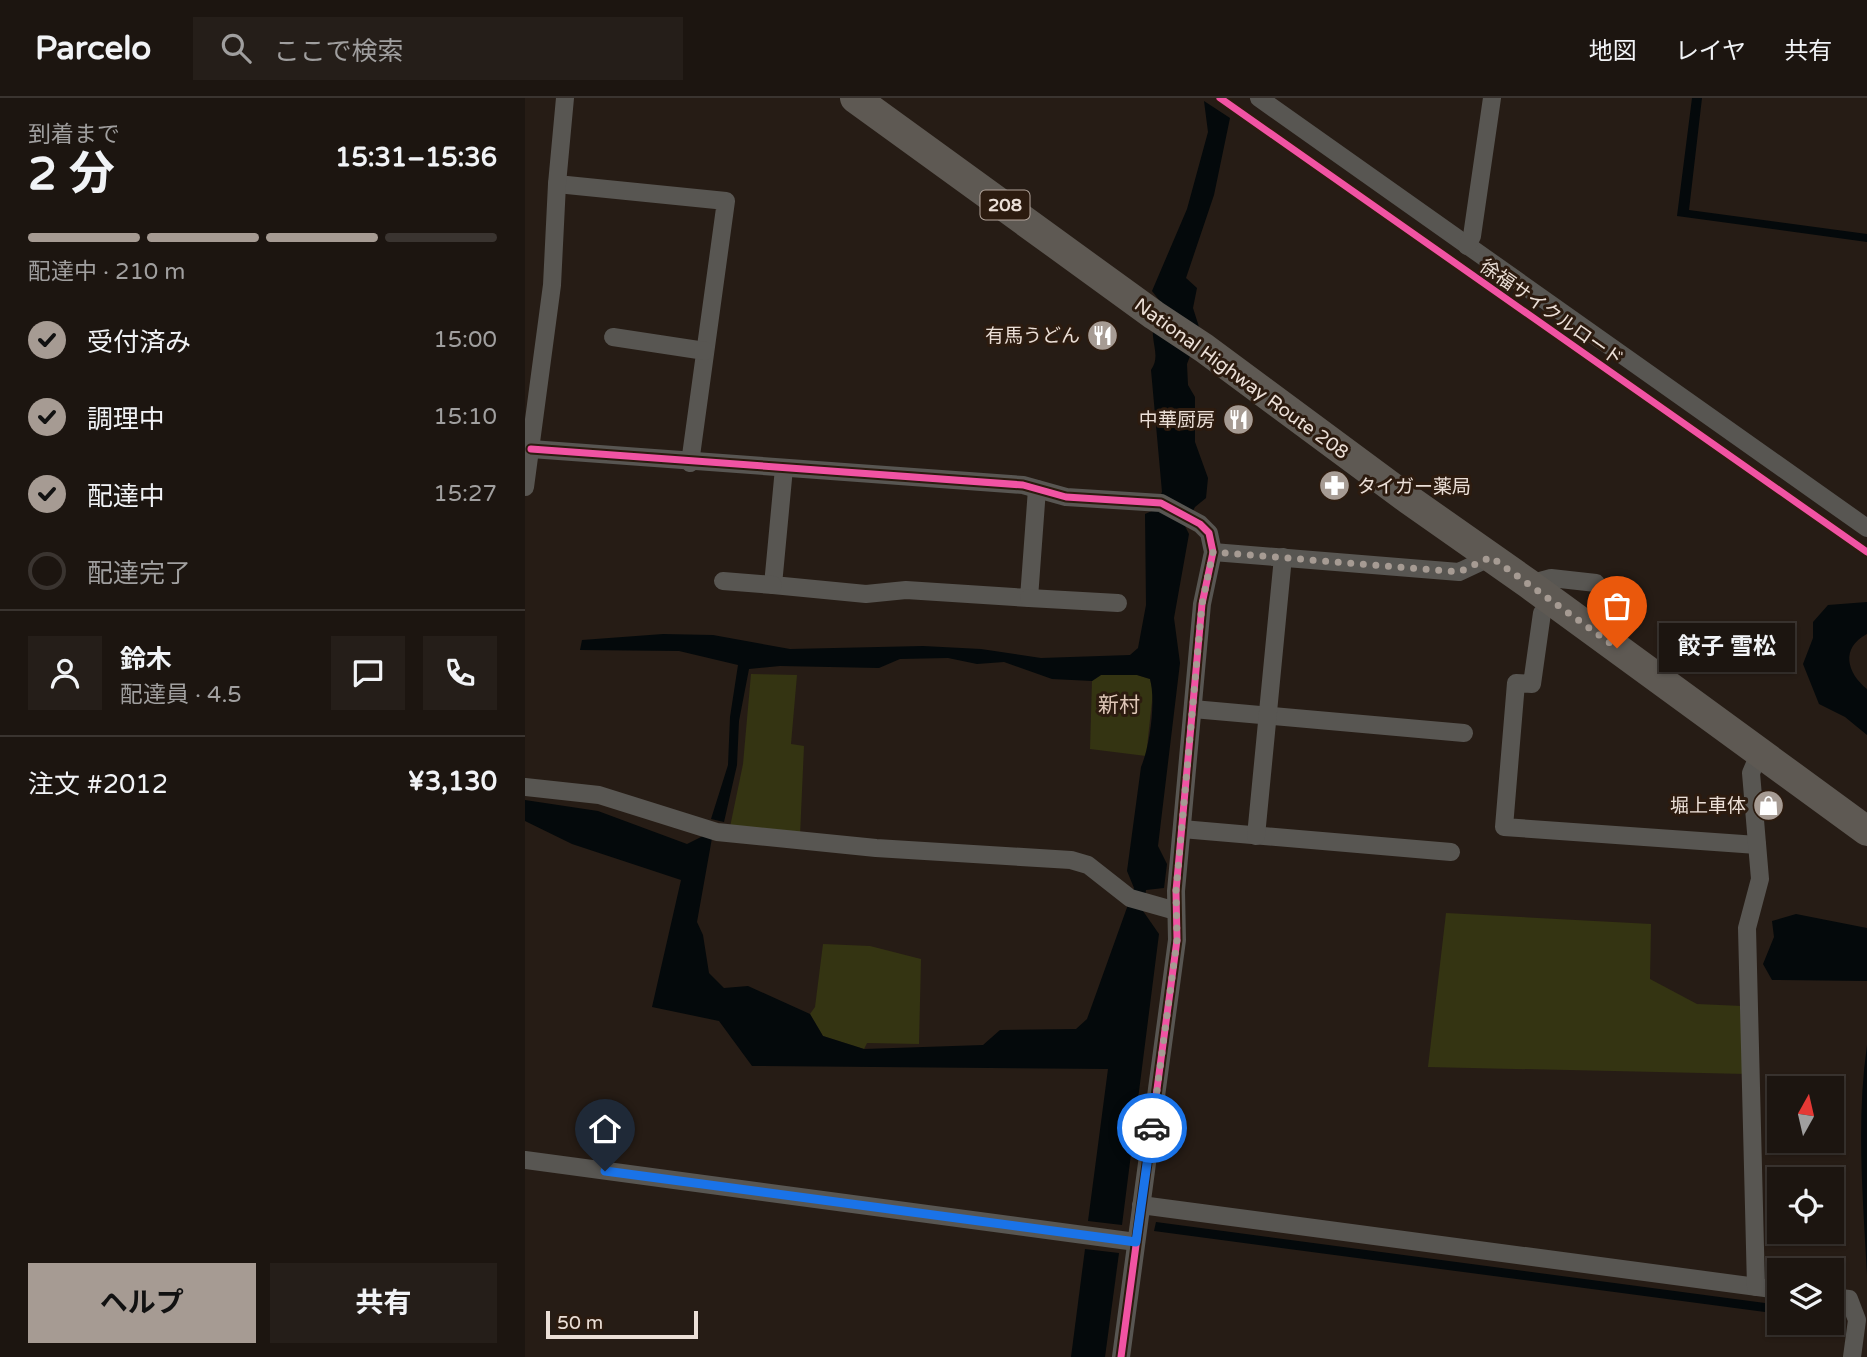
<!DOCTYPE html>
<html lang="ja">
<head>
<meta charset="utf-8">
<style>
  :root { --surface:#1c1510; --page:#251e19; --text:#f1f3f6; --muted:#a09f9f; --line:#3a3430; --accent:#a69b93 }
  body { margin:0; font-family:"Varela Round","Noto Sans JP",sans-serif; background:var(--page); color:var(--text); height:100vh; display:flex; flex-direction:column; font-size:26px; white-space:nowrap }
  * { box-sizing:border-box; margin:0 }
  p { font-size:23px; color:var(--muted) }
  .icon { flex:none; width:38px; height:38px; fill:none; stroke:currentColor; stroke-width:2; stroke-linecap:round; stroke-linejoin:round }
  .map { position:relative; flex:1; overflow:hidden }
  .panel { display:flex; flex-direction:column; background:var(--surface); width:525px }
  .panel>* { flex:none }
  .needle { width:46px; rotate:8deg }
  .fabs { position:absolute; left:1242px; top:978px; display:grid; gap:14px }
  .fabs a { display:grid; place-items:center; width:77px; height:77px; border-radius:0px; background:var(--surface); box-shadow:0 2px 5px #0004,0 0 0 2px var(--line); font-size:35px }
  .scale { position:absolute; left:21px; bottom:18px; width:152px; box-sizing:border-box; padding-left:7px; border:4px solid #ebdfd7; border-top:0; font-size:19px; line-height:24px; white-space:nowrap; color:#ebdfd7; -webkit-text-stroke:5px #2c1b0f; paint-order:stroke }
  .pin { position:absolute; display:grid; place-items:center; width:60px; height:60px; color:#fff; margin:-72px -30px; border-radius:50% 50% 50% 0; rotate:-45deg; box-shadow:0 0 7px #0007 }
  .pin .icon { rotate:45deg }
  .courier { position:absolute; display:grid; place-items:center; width:70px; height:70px; margin:-35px; border:5px solid #1a73e8; border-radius:50%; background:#fff; color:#222; box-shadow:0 2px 9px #0007 }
  .bubble { position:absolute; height:49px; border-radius:0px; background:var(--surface); box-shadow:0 2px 5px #0004,0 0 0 2px var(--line); font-size:23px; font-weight:700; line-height:49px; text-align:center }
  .summary em { font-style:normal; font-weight:700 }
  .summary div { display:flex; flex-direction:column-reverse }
  .summary { display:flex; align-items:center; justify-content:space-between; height:119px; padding:0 28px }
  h1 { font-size:46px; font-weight:700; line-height:52px }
  .bar { display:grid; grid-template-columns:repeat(4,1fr); gap:10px 7px; align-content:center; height:84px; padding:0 28px }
  .bar i { height:9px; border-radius:5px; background:var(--line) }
  .bar .selected { background:var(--accent) }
  .bar p { grid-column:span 4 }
  .line { display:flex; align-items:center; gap:18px; padding:0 28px; border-top:2px solid var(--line) }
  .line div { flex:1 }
  .round { display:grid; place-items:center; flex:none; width:74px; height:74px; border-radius:0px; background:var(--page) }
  ol { padding:0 28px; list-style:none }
  li { display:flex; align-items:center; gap:21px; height:77px }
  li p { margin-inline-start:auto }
  li .icon { padding:7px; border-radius:50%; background:var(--accent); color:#111; stroke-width:4 }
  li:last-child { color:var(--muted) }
  li i { width:38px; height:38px; border:4px solid var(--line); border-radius:50% }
  .action { display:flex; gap:14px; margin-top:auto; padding:14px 28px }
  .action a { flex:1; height:80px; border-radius:0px; background:var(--accent); color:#111; font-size:28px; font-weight:700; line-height:80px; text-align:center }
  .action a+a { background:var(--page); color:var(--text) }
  header { display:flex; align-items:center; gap:42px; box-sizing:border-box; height:98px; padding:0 35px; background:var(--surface); border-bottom:2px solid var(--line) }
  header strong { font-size:33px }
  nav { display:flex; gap:38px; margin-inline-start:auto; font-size:24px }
  .search { width:490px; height:63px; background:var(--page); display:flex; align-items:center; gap:18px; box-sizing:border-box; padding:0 24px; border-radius:0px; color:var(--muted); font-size:26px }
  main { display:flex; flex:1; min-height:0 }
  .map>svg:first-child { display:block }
</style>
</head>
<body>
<header>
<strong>Parcelo</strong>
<div class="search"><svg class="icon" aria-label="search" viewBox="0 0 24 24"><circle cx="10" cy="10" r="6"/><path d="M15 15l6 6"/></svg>ここで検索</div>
<nav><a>地図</a><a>レイヤ</a><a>共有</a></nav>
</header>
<main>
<section class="panel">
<div class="summary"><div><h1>2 分</h1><p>到着まで</p></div><em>15:31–15:36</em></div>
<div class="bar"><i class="selected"></i><i class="selected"></i><i class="selected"></i><i></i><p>配達中 · 210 m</p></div>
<ol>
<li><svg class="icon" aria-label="check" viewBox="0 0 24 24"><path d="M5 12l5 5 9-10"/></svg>受付済み<p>15:00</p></li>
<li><svg class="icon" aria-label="check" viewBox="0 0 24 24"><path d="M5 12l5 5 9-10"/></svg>調理中<p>15:10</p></li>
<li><svg class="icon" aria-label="check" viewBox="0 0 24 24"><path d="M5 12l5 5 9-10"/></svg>配達中<p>15:27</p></li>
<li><i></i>配達完了</li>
</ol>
<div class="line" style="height:126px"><a class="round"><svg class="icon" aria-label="person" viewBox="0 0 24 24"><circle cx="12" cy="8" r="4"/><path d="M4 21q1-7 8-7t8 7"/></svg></a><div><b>鈴木</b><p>配達員 · 4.5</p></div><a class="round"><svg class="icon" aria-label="chat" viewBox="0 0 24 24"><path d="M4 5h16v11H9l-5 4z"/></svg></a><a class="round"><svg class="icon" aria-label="phone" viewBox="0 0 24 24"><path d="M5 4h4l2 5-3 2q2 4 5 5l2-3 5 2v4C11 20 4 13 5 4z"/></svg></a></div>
<div class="line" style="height:91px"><div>注文 #2012</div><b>¥3,130</b></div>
<div class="action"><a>ヘルプ</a><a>共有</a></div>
</section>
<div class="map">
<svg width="1342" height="1259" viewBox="0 0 1342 1259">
  <rect width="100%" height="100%" fill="#261c15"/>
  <g fill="#343412">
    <polygon points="226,576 272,577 266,646 279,648 275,738 205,729 218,666"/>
    <polygon points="576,577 612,577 625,581 628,594 621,658 565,651 567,583"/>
    <polygon points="921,815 1126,826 1125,881 1172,906 1217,908 1222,976 903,969"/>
    <polygon points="298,846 345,848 396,861 394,946 342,945 339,951 298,938 285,916 290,909"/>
  </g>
  <g fill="#04090b">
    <polygon points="1167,0 1177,0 1164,112 1342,136 1342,144 1152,118"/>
    <path d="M679,3l26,17 -16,77 -28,83 11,10 -4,20 7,22 -13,34 1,21 7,12v45l13,36 -2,20 -11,9 -10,19 4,8 -15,84 6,45 -22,183 9,18 -3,24 -18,2 -3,21 16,23 -37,291 -34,-4 20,-152 -356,-3 -33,-45 -67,-14 29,-127 -109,-36 -47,-23v-21l73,11 89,33 16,-8 9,2 -15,84 6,13 6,38 15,15 24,-2 62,28 13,22 41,13 119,-4 17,-15 76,-1 11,-10 47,-131 -7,-17 14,-104c9,-21 15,-66 9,-88l-13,-4h-36l-9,6 -40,-2 -48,-17 -27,2 -29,-6 -48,1 -21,9 -99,-2 -31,3 -10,52 -2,44 -13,57 -13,-3 17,-54 2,-48 8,-52 -59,-14 -99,-1 2,-10 81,-6 50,1 77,14 133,-3 58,3 60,9 89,-3 8,-7 8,-43 -1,-91 9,-4 8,-18 -11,-122c8,-12 3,-21 2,-34 -1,-11 4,-25 6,-36l-7,-9 35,-82 21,-77z"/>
    <path d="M1342,504v32c-27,14 -20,39 0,55v46l-22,-18 -26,-13 -16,-40 10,-26v-16l15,-17z"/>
    <polygon points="1271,816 1342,830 1342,883 1247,882 1238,866 1249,839 1247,823"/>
    <path d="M1342,947v230c-4,-77 -11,-153 0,-230z"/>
    <polygon points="631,1124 1255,1207 1255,1216 629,1133"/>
    <polygon points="560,1151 594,1155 580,1259 546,1259"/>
  </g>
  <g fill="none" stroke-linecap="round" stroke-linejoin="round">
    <g stroke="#585652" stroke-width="18">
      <polyline points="734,0 1342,430"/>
      <polyline points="32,86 201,103 165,365"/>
      <polyline points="942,148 947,138 967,0"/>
      <polyline points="88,239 180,253"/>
      <polyline points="6,351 498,387 541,399 636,405 675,426 684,435 688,454 677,506 651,793 652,842 596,1259"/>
      <polyline points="259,370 248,487 341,496 381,492 504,500 512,391"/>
      <polyline points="0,389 27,187 32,86 40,0"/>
      <polyline points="688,454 934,474 966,459"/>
      <polyline points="198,483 248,487"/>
      <polyline points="1004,486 1026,480 1071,485"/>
      <polyline points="504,500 593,505"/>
      <polyline points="1028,504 1017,515 1007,586 991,585 979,729 1232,747"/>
      <polyline points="668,611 939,635"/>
      <polyline points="0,689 74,697 192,734 351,750 546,762 563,767 605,800 651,813"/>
      <polyline points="657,731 926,754"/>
      <polyline points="731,738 758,459"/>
      <polyline points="0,1062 611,1144"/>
      <polyline points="616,1107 1255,1192"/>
      <polyline points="1231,1189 1222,830 1235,781 1226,675 1235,654"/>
      <polyline points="1307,1199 1324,1201 1332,1222 1327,1259"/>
    </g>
    <polyline stroke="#5e5953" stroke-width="30" points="330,0 629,217 679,250 883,401 1004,486 1342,733"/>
    <defs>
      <g id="cycleway">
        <polyline points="695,0 1342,454"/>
        <polyline points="6,351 498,387 541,399 636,405 675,426 684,435 688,454 677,506 651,793 652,842 596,1259"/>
      </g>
    </defs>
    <use href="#cycleway" stroke="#2c1b0f" stroke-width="11"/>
    <use href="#cycleway" stroke="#f153a3" stroke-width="7"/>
  </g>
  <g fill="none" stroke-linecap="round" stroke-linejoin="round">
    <polyline stroke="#a69b93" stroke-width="7" stroke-dasharray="0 12.6" points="627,1030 652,842 651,793 677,506 688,454 934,474 966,459 1092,550"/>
    <polyline stroke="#1a73e8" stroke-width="9" points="80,1073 611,1144 627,1030"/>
  </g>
  <defs>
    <symbol id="restaurant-disc" viewBox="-11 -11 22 22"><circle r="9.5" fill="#a69b93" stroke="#2c1b0f"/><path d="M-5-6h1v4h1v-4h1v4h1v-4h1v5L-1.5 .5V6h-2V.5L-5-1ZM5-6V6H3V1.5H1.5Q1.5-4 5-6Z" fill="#fff"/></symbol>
    <symbol id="pharmacy-disc" viewBox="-11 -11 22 22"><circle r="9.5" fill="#a69b93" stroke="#2c1b0f"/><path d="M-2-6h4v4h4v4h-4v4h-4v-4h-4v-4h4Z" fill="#fff"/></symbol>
    <symbol id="shop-disc" viewBox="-11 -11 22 22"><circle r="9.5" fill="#a69b93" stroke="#2c1b0f"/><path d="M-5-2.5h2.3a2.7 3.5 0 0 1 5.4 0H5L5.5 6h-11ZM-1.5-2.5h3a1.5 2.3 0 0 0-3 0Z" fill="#fff"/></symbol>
  </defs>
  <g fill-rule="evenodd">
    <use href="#restaurant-disc" x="560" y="220" width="35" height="35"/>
    <use href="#restaurant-disc" x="696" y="304" width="35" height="35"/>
    <use href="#pharmacy-disc" x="792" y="370" width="35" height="35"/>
    <use href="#shop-disc" x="1226" y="690" width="35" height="35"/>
  </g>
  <g text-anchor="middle" stroke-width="6" stroke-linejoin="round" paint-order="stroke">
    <rect fill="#2c1b0f" stroke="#b2a49b" stroke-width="2" x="455.5" y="92.5" width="49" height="29" rx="5"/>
    <g font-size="18" font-weight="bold" fill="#ebdfd7">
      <text x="480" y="113">208</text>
    </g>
    <g font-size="19" fill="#ebdfd7" stroke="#2c1b0f">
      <text transform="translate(1027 214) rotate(35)" y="7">徐福サイクルロード</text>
      <text transform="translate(717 280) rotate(36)" y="7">National Highway Route 208</text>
    </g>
    <g font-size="19" fill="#ebdfd7" stroke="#2c1b0f" text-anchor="end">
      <text x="555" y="244">有馬うどん</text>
      <text x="690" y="328">中華厨房</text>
      <text x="832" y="395" text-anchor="start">タイガー薬局</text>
      <text x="1221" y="714">堀上車体</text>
    </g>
    <g font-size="21" fill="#dfc7b8" stroke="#2c1b0f">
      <text x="594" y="614">新村</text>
    </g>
  </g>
</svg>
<div class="fabs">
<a><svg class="needle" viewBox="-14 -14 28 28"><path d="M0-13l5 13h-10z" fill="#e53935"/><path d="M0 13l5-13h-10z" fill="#a09f9f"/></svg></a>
<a><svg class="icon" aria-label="locate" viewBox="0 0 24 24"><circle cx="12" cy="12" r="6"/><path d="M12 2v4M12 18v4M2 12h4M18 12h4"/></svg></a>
<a><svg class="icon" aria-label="layers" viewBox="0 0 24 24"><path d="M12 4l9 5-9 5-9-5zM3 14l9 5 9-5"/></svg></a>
</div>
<div class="scale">50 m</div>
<div class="pin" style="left:1092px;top:550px;background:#ea580c"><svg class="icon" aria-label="bag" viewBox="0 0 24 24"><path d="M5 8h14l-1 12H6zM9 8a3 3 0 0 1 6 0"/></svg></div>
<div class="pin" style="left:80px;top:1073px;background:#1f2937"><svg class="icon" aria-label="home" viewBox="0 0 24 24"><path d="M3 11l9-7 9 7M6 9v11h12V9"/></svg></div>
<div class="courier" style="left:627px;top:1030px"><svg class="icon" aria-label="car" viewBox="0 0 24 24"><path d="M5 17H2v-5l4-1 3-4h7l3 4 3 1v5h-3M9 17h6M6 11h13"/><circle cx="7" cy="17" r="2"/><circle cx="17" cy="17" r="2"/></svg></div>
<div class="bubble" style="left:1134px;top:525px;width:136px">餃子 雪松</div>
</div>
</main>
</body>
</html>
